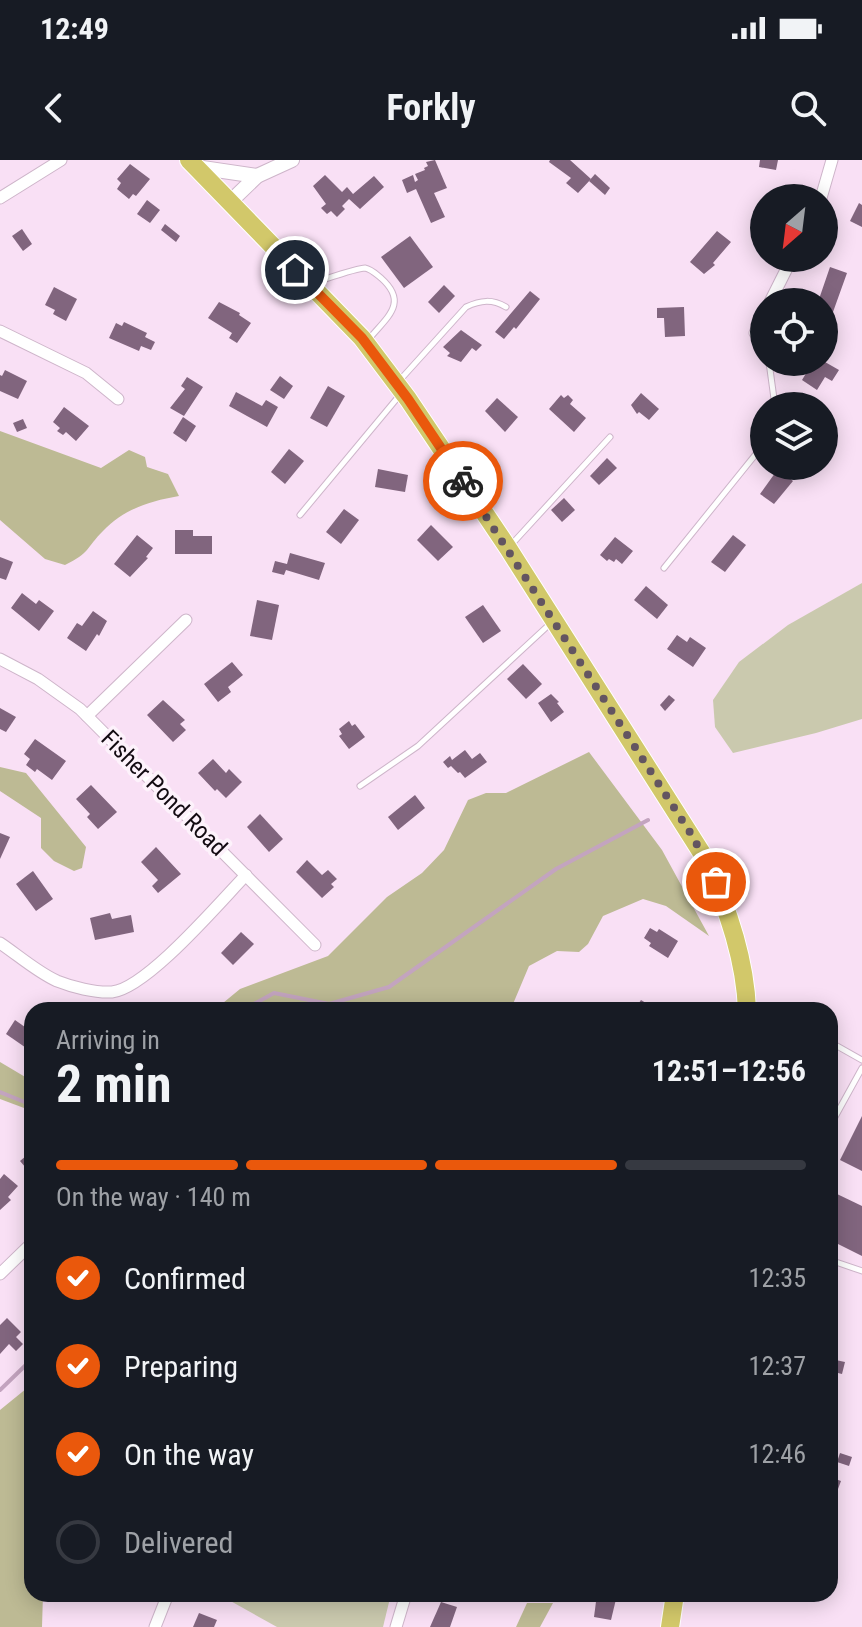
<!DOCTYPE html>
<html lang="en">
<head>
<meta charset="utf-8">
<style>
  :root { --surface:#171b24; --page:#20242c; --text:#f1f3f6; --muted:#9ea1a6; --line:#363941; --accent:#ea580c }
  body { margin:0; font-family:"Roboto Condensed",sans-serif; background:var(--page); color:var(--text); height:100vh; display:flex; flex-direction:column; font-size:30px; white-space:nowrap }
  * { box-sizing:border-box; margin:0 }
  p { font-size:26px; color:var(--muted) }
  .icon { flex:none; width:44px; height:44px; fill:none; stroke:currentColor; stroke-width:2; stroke-linecap:round; stroke-linejoin:round }
  .map { position:relative; flex:1; overflow:hidden }
  .sheet { position:absolute; left:24px; top:842px; width:814px; height:600px; display:flex; flex-direction:column; background:var(--surface); border-radius:24px; box-shadow:0 4px 20px #0003 }
  .sheet>* { flex:none }
  .needle { width:52px; rotate:208deg }
  .buttons { position:absolute; left:750px; top:24px; display:grid; gap:16px }
  .buttons a { display:grid; place-items:center; width:88px; height:88px; border-radius:50%; background:var(--surface); box-shadow:0 4px 20px #0003; font-size:40px }
  .pin { position:absolute; display:grid; place-items:center; width:68px; height:68px; color:#fff; margin:-34px; border:4px solid #fff; border-radius:50%; box-shadow:0 2px 8px #0007 }
  .courier { position:absolute; display:grid; place-items:center; width:80px; height:80px; margin:-40px; border:6px solid #ea580c; border-radius:50%; background:#fff; color:#222; box-shadow:0 2px 10px #0007 }
  .overview em { font-style:normal; font-weight:700 }
  .overview div { display:flex; flex-direction:column-reverse }
  .overview { display:flex; align-items:center; justify-content:space-between; height:136px; padding:0 32px }
  h1 { font-size:52px; font-weight:700; line-height:60px }
  .bar { display:grid; grid-template-columns:repeat(4,1fr); gap:12px 8px; align-content:center; height:96px; padding:0 32px }
  .bar i { height:10px; border-radius:6px; background:var(--line) }
  .bar .selected { background:var(--accent) }
  .bar p { grid-column:span 4 }
  ol { padding:0 32px; list-style:none }
  li { display:flex; align-items:center; gap:24px; height:88px }
  li p { margin-inline-start:auto }
  li .icon { padding:8px; border-radius:50%; background:var(--accent); color:#fff; stroke-width:4 }
  li:last-child { color:var(--muted) }
  li i { width:44px; height:44px; border:4px solid var(--line); border-radius:50% }
  .status { display:flex; justify-content:space-between; align-items:center; height:56px; padding:0 40px; background:var(--surface); direction:ltr }
  .status svg { height:22px; fill:currentColor }
  header { display:flex; justify-content:space-between; align-items:center; height:104px; padding:0 32px; background:var(--surface); font-size:36px; font-weight:700 }
  .map>svg:first-child { display:block }
</style>
</head>
<body>
<div class="status"><b>12:49</b><svg viewBox="0 0 49 12"><path d="M0 12V9h3v3zM5 12V6h3v6zM10 12V3h3v9zM15 12V0h3v12zM26 1h20v11H26zM47 4h2v5h-2z"/></svg></div>
<header><svg class="icon" aria-label="back" viewBox="0 0 24 24"><path d="M15 5l-7 7 7 7"/></svg>Forkly<svg class="icon" aria-label="search" viewBox="0 0 24 24"><circle cx="10" cy="10" r="6"/><path d="M15 15l6 6"/></svg></header>
<div class="map">
<svg width="862" height="1467" viewBox="0 0 862 1467">
  <rect width="100%" height="100%" fill="#f9e0f5"/>
  <g fill="#cac9ae">
    <polygon points="862,423 862,559 816,573 733,593 715,567 713,540 739,502 788,465"/>
    <polygon points="218,1434 391,1434 383,1467 277,1467"/>
  </g>
  <g fill="#bdba94">
    <path d="M0,271l101,37 28,-18 16,7 2,10 21,7 11,22c-29,5 -55,13 -76,35 -17,17 -13,22 -38,34l-20,-6 -45,-39z"/>
    <polygon points="589,592 662,690 709,776 666,746 643,739 603,756 588,784 579,792 557,791 529,806 513,844 513,850 219,850 223,843 240,829 328,796 387,737 422,713 444,690 468,640 486,633 506,633"/>
    <polygon points="0,607 26,613 86,687 82,708 74,711 54,701 41,688 41,658 0,631"/>
    <polygon points="0,902 32,921 32,951 0,939"/>
    <polygon points="32,1224 32,1434 43,1434 42,1467 0,1467 0,1250"/>
    <polygon points="527,1443 553,1443 540,1467 516,1467"/>
  </g>
  <g fill="none" stroke-linecap="round" stroke-linejoin="round">
    <g stroke="#c3a4bf" stroke-width="4">
      <polyline points="243,850 274,833 329,844 389,827 556,709 648,660"/>
      <polyline points="0,932 32,945"/>
      <polyline points="0,1230 32,1199"/>
    </g>
  </g>
  <g fill="#81657e">
    <polygon points="435,0 447,28 434,33 445,57 431,63 416,29 407,33 402,20 413,15 415,22 418,20 415,14 425,10 424,8 428,6 426,2"/>
    <polygon points="550,0 570,0 591,19 578,33 566,23 571,18 549,2"/>
    <polygon points="760,0 778,0 776,10 759,7"/>
    <polygon points="130,4 150,19 136,36 133,34 129,39 117,29 121,23 117,19"/>
    <polygon points="595,14 610,28 605,35 589,21"/>
    <polygon points="325,15 342,32 347,27 353,34 374,16 384,27 360,49 349,39 342,46 345,49 337,57 331,51 327,54 321,48 326,44 313,26"/>
    <polygon points="147,40 160,50 150,63 137,54"/>
    <polygon points="859,43 862,45 862,67 850,61"/>
    <polygon points="165,64 180,76 176,82 161,70"/>
    <polygon points="22,69 32,84 23,91 12,76"/>
    <polygon points="717,71 731,82 713,103 715,105 704,114 690,102"/>
    <polygon points="410,76 433,107 404,128 381,97"/>
    <polygon points="830,107 847,113 833,152 824,149 824,142 818,142"/>
    <polygon points="444,125 455,136 439,153 428,142"/>
    <polygon points="54,127 77,139 66,161 53,154 55,150 45,145"/>
    <polygon points="530,131 540,139 516,169 514,167 504,179 495,172"/>
    <polygon points="219,142 240,153 239,155 251,163 237,183 229,178 232,173 208,158"/>
    <polygon points="684,147 685,176 665,177 664,158 657,158 657,148"/>
    <polygon points="124,162 147,173 145,177 155,182 151,190 141,186 139,191 109,178 116,163 122,166"/>
    <polygon points="461,170 482,185 476,191 472,188 461,202 447,196 450,193 443,187"/>
    <polygon points="813,202 825,202 839,210 832,221 825,217 817,230 802,220"/>
    <polygon points="5,210 27,221 18,239 0,231 0,215 2,216"/>
    <polygon points="280,216 293,226 284,239 270,230"/>
    <polygon points="187,217 203,227 184,256 170,248 185,229 181,226"/>
    <polygon points="328,226 345,236 327,267 310,258"/>
    <polygon points="236,232 262,246 266,240 278,247 267,267 229,246"/>
    <polygon points="641,233 659,249 649,260 639,252 637,254 631,245"/>
    <polygon points="561,235 564,238 568,235 573,240 570,244 586,258 574,272 549,249"/>
    <polygon points="497,238 518,257 505,272 485,251"/>
    <polygon points="64,247 89,266 76,281 66,272 63,275 57,271 60,268 53,262"/>
    <polygon points="183,257 196,266 186,282 173,273"/>
    <polygon points="23,259 27,268 17,272 13,263"/>
    <polygon points="289,289 304,301 285,324 271,312"/>
    <polygon points="607,298 617,308 599,325 590,316"/>
    <polygon points="378,309 408,315 405,332 375,327"/>
    <polygon points="778,309 793,321 774,344 760,334"/>
    <polygon points="564,338 575,350 562,362 551,350"/>
    <polygon points="344,349 359,360 341,384 326,372"/>
    <polygon points="431,365 453,387 438,401 417,380"/>
    <polygon points="175,370 193,370 193,376 212,376 212,394 175,394"/>
    <polygon points="137,375 153,388 146,397 148,398 130,417 114,404"/>
    <polygon points="733,375 746,385 725,412 711,402"/>
    <polygon points="615,377 633,391 622,404 616,399 614,402 609,399 607,401 600,395"/>
    <polygon points="290,393 325,403 319,420 286,410 284,415 272,412 275,401 287,404"/>
    <polygon points="0,397 13,402 6,420 0,418"/>
    <polygon points="646,426 668,445 657,459 634,440"/>
    <polygon points="22,433 36,444 39,440 54,451 39,471 11,448"/>
    <polygon points="257,440 279,445 272,480 250,476"/>
    <polygon points="483,445 501,471 483,483 465,457"/>
    <polygon points="93,451 107,461 99,476 97,474 86,491 67,478 77,463 82,466"/>
    <polygon points="677,475 687,482 690,477 706,488 693,507 667,489"/>
    <polygon points="232,502 243,515 228,527 231,532 218,542 204,524"/>
    <polygon points="523,504 542,524 526,539 507,519"/>
    <polygon points="551,534 559,542 557,543 564,552 551,562 538,543"/>
    <polygon points="669,535 675,540 665,551 660,545"/>
    <polygon points="163,540 185,560 180,564 186,570 173,582 147,555"/>
    <polygon points="0,548 16,557 6,572 0,569"/>
    <polygon points="349,561 352,566 355,564 365,577 349,589 339,576 342,574 339,569"/>
    <polygon points="35,579 66,601 52,620 37,609 35,612 26,605 30,599 24,594"/>
    <polygon points="465,590 472,599 480,593 487,602 465,618 460,612 458,613 451,606 448,608 443,602 450,596 452,600"/>
    <polygon points="213,599 226,613 229,609 242,622 226,638 217,629 215,631 198,613"/>
    <polygon points="91,625 117,652 98,669 87,657 90,654 76,639"/>
    <polygon points="415,635 425,648 398,670 388,657"/>
    <polygon points="260,654 283,679 269,692 247,667"/>
    <polygon points="0,673 10,677 0,699"/>
    <polygon points="156,687 181,714 158,733 152,726 158,720 141,702"/>
    <polygon points="307,700 322,715 328,710 337,719 331,724 334,727 322,738 296,712"/>
    <polygon points="33,711 53,739 36,751 16,724"/>
    <polygon points="110,753 112,759 131,755 134,772 95,780 90,758"/>
    <polygon points="650,768 657,772 659,769 678,781 668,798 649,786 651,783 644,778"/>
    <polygon points="241,772 254,784 233,805 221,793"/>
    <polygon points="641,840 657,850 634,850"/>
    <polygon points="15,860 32,872 32,892 6,874"/>
    <polygon points="862,956 862,1011 840,1000"/>
    <polygon points="32,991 32,1015 20,1001"/>
    <polygon points="4,1014 18,1026 8,1037 11,1040 0,1050 0,1019"/>
    <polygon points="837,1034 862,1046 862,1096 830,1080 830,1049"/>
    <polygon points="7,1158 21,1172 16,1177 23,1184 16,1191 9,1184 0,1194 0,1165"/>
    <polygon points="831,1199 845,1202 842,1214 830,1211"/>
    <polygon points="840,1293 852,1297 849,1306 837,1302"/>
    <polygon points="830,1317 841,1321 835,1337 830,1336"/>
    <polygon points="597,1434 617,1435 611,1460 594,1457"/>
    <polygon points="441,1442 457,1447 450,1467 430,1467"/>
    <polygon points="199,1453 217,1460 214,1467 193,1467"/>
  </g>
  <g fill="none" stroke-linecap="round" stroke-linejoin="round">
    <defs>
      <g id="service">
        <path d="M316,122c10,-3 41,-14 49,-14 6,1 11,6 16,10 28,25 6,39 -12,61"/>
        <polyline points="755,173 764,190"/>
        <polyline points="769,202 775,246"/>
        <path d="M400,220l66,-73c15,-7 26,-8 40,0"/>
        <polyline points="300,355 399,236"/>
        <polyline points="511,385 610,277"/>
        <polyline points="664,408 764,284"/>
        <polyline points="360,626 418,586 552,462"/>
        <polyline points="830,882 862,900"/>
        <polyline points="830,966 862,908"/>
        <polyline points="830,1100 862,1111"/>
      </g>
      <g id="minor">
        <polyline points="0,38 61,0"/>
        <polyline points="821,38 832,0"/>
        <polyline points="770,142 792,98"/>
        <polyline points="0,171 86,213 118,239"/>
        <polyline points="755,173 764,155"/>
        <polyline points="0,499 38,519 80,549 315,785"/>
        <polyline points="87,556 186,460"/>
        <path d="M0,783c18,12 37,29 57,38 15,6 38,12 55,11 35,-4 107,-89 134,-117"/>
        <polyline points="0,1114 32,1083"/>
        <polyline points="155,1467 168,1434"/>
        <polyline points="396,1467 406,1434"/>
      </g>
      <g id="tertiary">
        <polyline points="196,7 257,16"/>
        <polyline points="230,42 257,16 292,0"/>
      </g>
      <g id="trunk">
        <path d="M189,0l173,178 46,61 100,149 195,307c23,48 42,101 44,155"/>
        <polyline points="670,1467 675,1434"/>
      </g>
    </defs>
    <use href="#service" stroke="#ceb5ca" stroke-width="7"/>
    <use href="#minor" stroke="#ceb5ca" stroke-width="13"/>
    <use href="#tertiary" stroke="#ceb5ca" stroke-width="16"/>
    <use href="#trunk" stroke="#fff" stroke-width="20"/>
    <use href="#service" stroke="#fff" stroke-width="5"/>
    <use href="#minor" stroke="#fff" stroke-width="11"/>
    <use href="#tertiary" stroke="#fff" stroke-width="14"/>
    <use href="#trunk" stroke="#d2c86a" stroke-width="18"/>
  </g>
  <g fill="none" stroke-linecap="round" stroke-linejoin="round">
    <polyline stroke="#635561" stroke-width="8" stroke-dasharray="0 14.4" points="463,321 693,677 716,722"/>
    <polyline stroke="#ea580c" stroke-width="10" points="295,110 362,178 408,239 463,321"/>
  </g>
  <g text-anchor="middle" stroke-width="7" stroke-linejoin="round" paint-order="stroke">
    <g font-size="24" fill="#120a11" stroke="#fdf2fb">
      <text transform="translate(164 633) rotate(45)" y="8">Fisher Pond Road</text>
    </g>
  </g>
</svg>
<div class="buttons">
<a><svg class="needle" viewBox="-14 -14 28 28"><path d="M0-13l5 13h-10z" fill="#e53935"/><path d="M0 13l5-13h-10z" fill="#9ea1a6"/></svg></a>
<a><svg class="icon" aria-label="locate" viewBox="0 0 24 24"><circle cx="12" cy="12" r="6"/><path d="M12 2v4M12 18v4M2 12h4M18 12h4"/></svg></a>
<a><svg class="icon" aria-label="layers" viewBox="0 0 24 24"><path d="M12 4l9 5-9 5-9-5zM3 14l9 5 9-5"/></svg></a>
</div>
<div class="pin" style="left:716px;top:722px;background:#ea580c"><svg class="icon" aria-label="bag" viewBox="0 0 24 24"><path d="M5 8h14l-1 12H6zM9 8a3 3 0 0 1 6 0"/></svg></div>
<div class="pin" style="left:295px;top:110px;background:#1f2937"><svg class="icon" aria-label="home" viewBox="0 0 24 24"><path d="M3 11l9-7 9 7M6 9v11h12V9"/></svg></div>
<div class="courier" style="left:463px;top:321px"><svg class="icon" aria-label="bike" viewBox="0 0 24 24"><circle cx="6" cy="16" r="4"/><circle cx="18" cy="16" r="4"/><path d="M6 16l4-8h5l3 8M10 8l3 8H6M13 5h3"/></svg></div>
<section class="sheet">
<div class="overview"><div><h1>2 min</h1><p>Arriving in</p></div><em>12:51–12:56</em></div>
<div class="bar"><i class="selected"></i><i class="selected"></i><i class="selected"></i><i></i><p>On the way · 140 m</p></div>
<ol>
<li><svg class="icon" aria-label="check" viewBox="0 0 24 24"><path d="M5 12l5 5 9-10"/></svg>Confirmed<p>12:35</p></li>
<li><svg class="icon" aria-label="check" viewBox="0 0 24 24"><path d="M5 12l5 5 9-10"/></svg>Preparing<p>12:37</p></li>
<li><svg class="icon" aria-label="check" viewBox="0 0 24 24"><path d="M5 12l5 5 9-10"/></svg>On the way<p>12:46</p></li>
<li><i></i>Delivered</li>
</ol>
</section>
</div>
</body>
</html>
